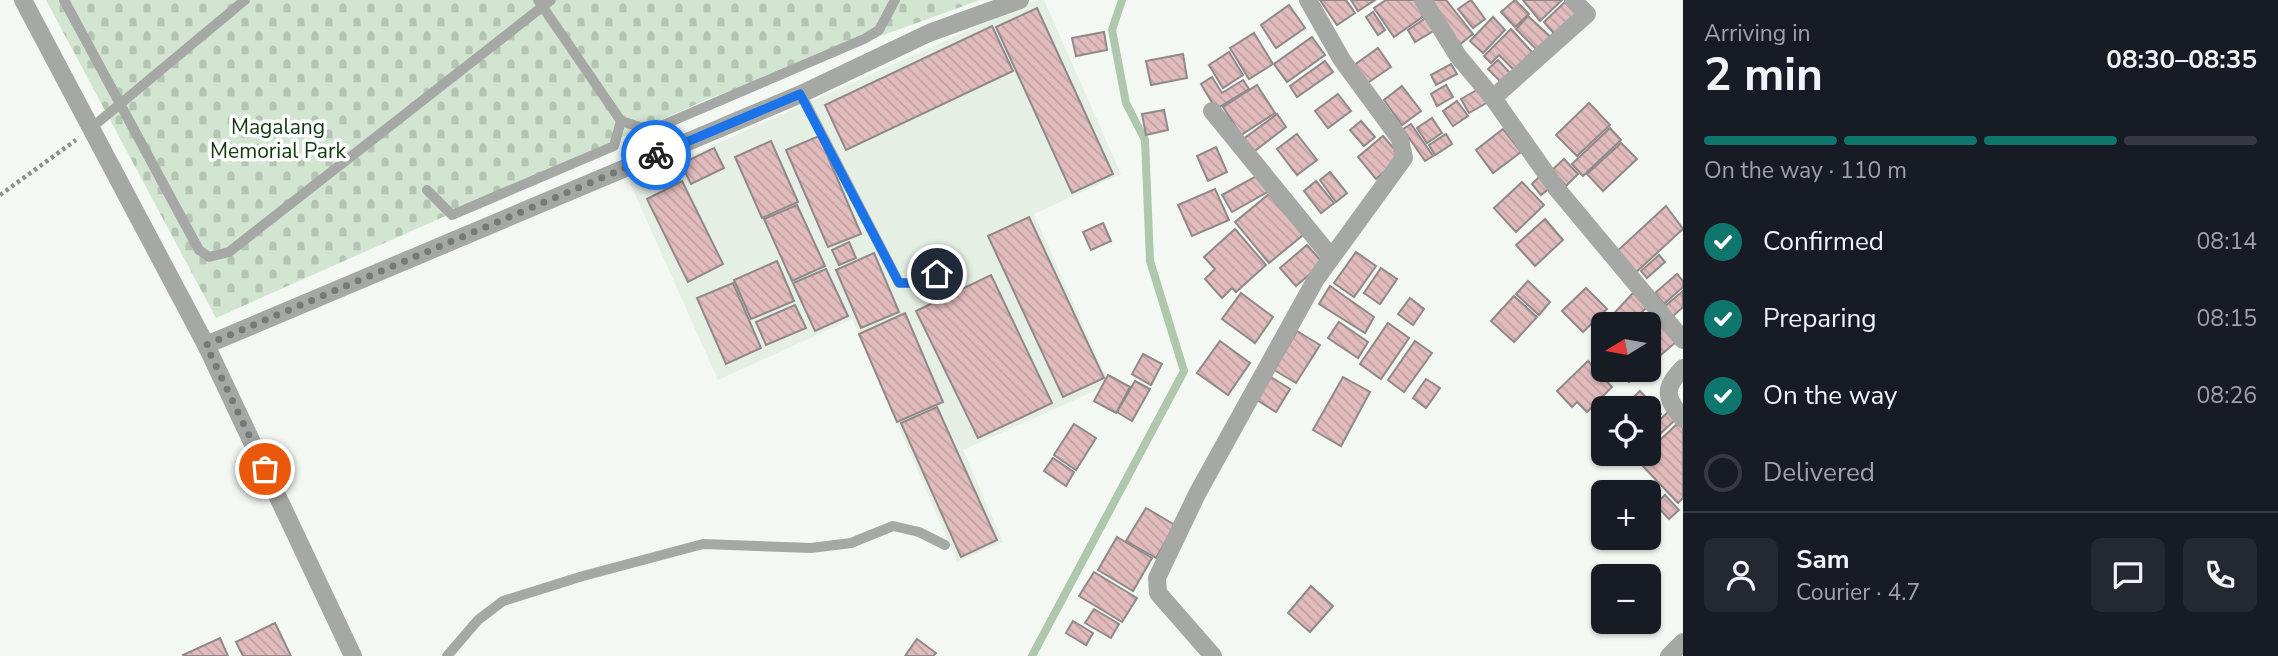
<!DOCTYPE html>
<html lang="en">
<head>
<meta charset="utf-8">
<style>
  :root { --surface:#171b24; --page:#242831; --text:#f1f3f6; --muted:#9ea1a6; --line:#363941; --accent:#0f766e }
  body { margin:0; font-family:"Nunito Sans",sans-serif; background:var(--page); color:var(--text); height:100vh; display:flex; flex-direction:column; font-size:26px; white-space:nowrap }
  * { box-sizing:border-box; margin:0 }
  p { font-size:23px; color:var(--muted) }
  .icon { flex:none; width:38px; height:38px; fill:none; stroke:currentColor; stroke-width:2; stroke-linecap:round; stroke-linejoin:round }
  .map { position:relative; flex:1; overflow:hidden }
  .details { display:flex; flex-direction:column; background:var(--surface); width:595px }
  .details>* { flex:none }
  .needle { width:46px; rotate:259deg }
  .controls { position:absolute; left:1591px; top:312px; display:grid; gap:14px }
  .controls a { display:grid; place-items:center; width:70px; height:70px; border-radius:10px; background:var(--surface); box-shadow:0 2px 5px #0004; font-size:35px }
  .pin { position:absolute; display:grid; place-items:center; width:60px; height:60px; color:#fff; margin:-30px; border:4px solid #fff; border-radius:50%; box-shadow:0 2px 7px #0007 }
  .courier { position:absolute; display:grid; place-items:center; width:70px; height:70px; margin:-35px; border:5px solid #1a73e8; border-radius:50%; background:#fff; color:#222; box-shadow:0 2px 9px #0007 }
  .head em { font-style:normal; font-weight:700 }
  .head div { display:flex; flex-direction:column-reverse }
  .head { display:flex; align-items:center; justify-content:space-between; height:119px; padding:0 21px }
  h1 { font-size:46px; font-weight:700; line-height:52px }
  .bar { display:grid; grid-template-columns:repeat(4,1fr); gap:10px 7px; align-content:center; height:84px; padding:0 21px }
  .bar i { height:9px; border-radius:5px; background:var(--line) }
  .bar .active { background:var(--accent) }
  .bar p { grid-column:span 4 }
  .line { display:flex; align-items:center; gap:18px; padding:0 21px; border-top:2px solid var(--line) }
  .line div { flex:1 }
  .round { display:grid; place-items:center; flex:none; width:74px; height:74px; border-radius:10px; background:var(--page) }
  ol { padding:0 21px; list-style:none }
  li { display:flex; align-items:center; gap:21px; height:77px }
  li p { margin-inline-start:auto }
  li .icon { padding:7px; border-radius:50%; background:var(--accent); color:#fff; stroke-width:4 }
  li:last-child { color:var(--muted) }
  li i { width:38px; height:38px; border:4px solid var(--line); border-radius:50% }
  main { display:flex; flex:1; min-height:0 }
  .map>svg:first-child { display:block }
</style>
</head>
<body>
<main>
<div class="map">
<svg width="1683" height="656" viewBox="0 0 1683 656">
  <defs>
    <pattern id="cemetery-stones" width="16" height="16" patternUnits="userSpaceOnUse" patternTransform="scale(1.75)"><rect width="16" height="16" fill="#d2e5d1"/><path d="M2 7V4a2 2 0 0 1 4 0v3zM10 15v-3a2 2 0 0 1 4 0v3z" fill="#b5c5b4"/></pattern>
    <pattern id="building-back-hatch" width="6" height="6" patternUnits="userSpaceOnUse" patternTransform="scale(1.75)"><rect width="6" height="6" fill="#e2bbbd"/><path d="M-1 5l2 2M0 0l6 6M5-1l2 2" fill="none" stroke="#c2a1a3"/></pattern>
  </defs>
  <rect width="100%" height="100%" fill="#f3f8f3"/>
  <polygon fill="#e5efe4" points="1036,0 1044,0 1121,174 1034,214 1106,377 1101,388 963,450 1003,542 957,562 852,319 718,380 630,183"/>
  <polygon fill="url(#cemetery-stones)" points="46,0 980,0 708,99 216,318"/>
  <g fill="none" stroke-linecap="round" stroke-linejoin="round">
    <polyline stroke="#afc7ad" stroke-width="8" points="1032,656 1184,371 1150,261 1145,140 1126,103 1112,30 1122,0"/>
  </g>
  <g fill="url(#building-back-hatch)" stroke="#908989" stroke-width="2">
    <polygon points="1320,0 1346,0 1355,13 1337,25"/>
    <polygon points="1351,0 1375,0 1358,11"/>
    <polygon points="1386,0 1415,0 1425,15 1394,37 1374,8"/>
    <polygon points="1431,0 1446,0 1473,34 1459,45"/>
    <polygon points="1471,0 1485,19 1473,28 1458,9"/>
    <polygon points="1515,0 1529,14 1515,27 1501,12"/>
    <polygon points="1523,0 1562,0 1540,21"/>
    <polygon points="1567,0 1581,16 1557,37 1544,22"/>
    <polygon points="1289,5 1305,28 1276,48 1261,25"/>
    <polygon points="1037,8 1113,174 1072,193 996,27"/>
    <polygon points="1373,12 1385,30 1378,35 1366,17"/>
    <polygon points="1528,16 1554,40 1541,54 1516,29"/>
    <polygon points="1427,17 1435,30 1415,42 1408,30"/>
    <polygon points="1493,17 1505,30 1483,53 1470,41"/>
    <polygon points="992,26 1013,71 846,150 825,105"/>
    <polygon points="1511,29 1532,52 1514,70 1499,55 1491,63 1484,56"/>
    <polygon points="1104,32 1107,50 1076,56 1072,38"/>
    <polygon points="1254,33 1273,64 1249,79 1230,48"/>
    <polygon points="1312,37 1325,55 1287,82 1274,64"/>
    <polygon points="1378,48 1391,67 1366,84 1353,66"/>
    <polygon points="1229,52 1243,75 1223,88 1209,65"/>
    <polygon points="1183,54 1187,78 1151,85 1146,61"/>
    <polygon points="1498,60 1511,74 1502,83 1488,69"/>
    <polygon points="1325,61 1333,72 1297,97 1290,86"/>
    <polygon points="1451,64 1457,74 1436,85 1431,75"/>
    <polygon points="1212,77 1222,93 1243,80 1249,89 1216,109 1201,84"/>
    <polygon points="1257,85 1275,113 1241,135 1223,107"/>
    <polygon points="1446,85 1453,97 1437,106 1431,94"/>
    <polygon points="1402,86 1421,111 1402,125 1384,100"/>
    <polygon points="1482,87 1490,101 1469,113 1461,99"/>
    <polygon points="1338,94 1351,111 1328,128 1315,111"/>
    <polygon points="1457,101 1468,116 1453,126 1443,111"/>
    <polygon points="1589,103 1610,125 1577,156 1556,135"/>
    <polygon points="1164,110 1168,130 1146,135 1142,114"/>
    <polygon points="1277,114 1286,127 1252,153 1242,140"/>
    <polygon points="1432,118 1442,133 1427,143 1417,128"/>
    <polygon points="1361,121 1375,137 1364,146 1350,130"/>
    <polygon points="1411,124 1433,156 1425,161 1403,129"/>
    <polygon points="1610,128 1621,140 1583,176 1572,164"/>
    <polygon points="1503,129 1521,152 1493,173 1476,150"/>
    <polygon points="1297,134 1317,160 1297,175 1277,149"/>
    <polygon points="1446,134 1452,144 1435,155 1429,145"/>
    <polygon points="819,136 861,234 828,247 786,150"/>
    <polygon points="1383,136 1401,157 1376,179 1358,157"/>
    <polygon points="771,141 798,202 762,218 735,157"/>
    <polygon points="1621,143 1637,159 1603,191 1587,174"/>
    <polygon points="1216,147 1227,172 1208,181 1197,156"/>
    <polygon points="714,148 724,168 691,184 681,164"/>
    <polygon points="1564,159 1578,174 1566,186 1552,170"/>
    <polygon points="1330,172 1347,193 1336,202 1320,180"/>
    <polygon points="1260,174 1269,191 1232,212 1222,195"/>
    <polygon points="1541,175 1551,187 1541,195 1532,184"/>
    <polygon points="682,181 723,264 688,282 647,199"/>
    <polygon points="1316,181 1334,203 1321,213 1304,191"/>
    <polygon points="1522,182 1544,205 1516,232 1494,208"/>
    <polygon points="1215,189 1229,220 1192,236 1178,205"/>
    <polygon points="1269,194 1303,235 1269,263 1235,222"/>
    <polygon points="797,205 825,266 792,281 764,219"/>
    <polygon points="1666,206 1683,229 1633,275 1614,254"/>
    <polygon points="1029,217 1104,378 1063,397 988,236"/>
    <polygon points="1545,219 1563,240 1535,266 1516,245"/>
    <polygon points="1103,223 1111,241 1091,250 1083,232"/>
    <polygon points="1235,229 1266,265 1236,292 1232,288 1222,298 1205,279 1215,269 1204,257"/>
    <polygon points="849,242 856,258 839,265 832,250"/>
    <polygon points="1307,245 1323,263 1296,286 1280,268"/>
    <polygon points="1356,252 1376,266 1354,297 1334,283"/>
    <polygon points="874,253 899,312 861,328 836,270"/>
    <polygon points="1659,255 1665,262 1647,278 1641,271"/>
    <polygon points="777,261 794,301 751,319 734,280"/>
    <polygon points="1381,268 1397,279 1380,304 1364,293"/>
    <polygon points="826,269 848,316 815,331 793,283"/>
    <polygon points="1677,274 1683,281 1683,287 1664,304 1655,293"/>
    <polygon points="991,275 1052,403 978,438 916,311"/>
    <polygon points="1528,281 1550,302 1539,315 1516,294"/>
    <polygon points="733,283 761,348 726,364 697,298"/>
    <polygon points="1330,286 1374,317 1365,333 1319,304"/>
    <polygon points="1586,288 1607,309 1583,332 1562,311"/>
    <polygon points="1683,291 1683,307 1672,317 1664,307"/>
    <polygon points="1241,293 1273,317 1255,343 1222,319"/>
    <polygon points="1633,293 1647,307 1630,324 1604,324"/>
    <polygon points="1514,296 1537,317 1514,342 1491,321"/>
    <polygon points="1410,298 1424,309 1413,325 1398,314"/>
    <polygon points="795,305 806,328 766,345 756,322"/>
    <polygon points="1650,312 1676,342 1648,366 1648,324 1637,324"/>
    <polygon points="905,313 943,402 897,422 859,334"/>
    <polygon points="1339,322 1368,342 1358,358 1328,338"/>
    <polygon points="1388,323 1409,338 1381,379 1360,364"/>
    <polygon points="1297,331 1320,345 1296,383 1274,370"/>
    <polygon points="1220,341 1250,363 1228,395 1197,373"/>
    <polygon points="1415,341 1432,353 1404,392 1388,380"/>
    <polygon points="1143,354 1162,364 1151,385 1132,374"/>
    <polygon points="1588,361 1612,387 1587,412 1577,402 1572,407 1557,391"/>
    <polygon points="1618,369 1634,369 1638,373 1629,382"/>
    <polygon points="1108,375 1130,387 1116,413 1094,401"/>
    <polygon points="1271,377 1290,389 1276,412 1257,400"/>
    <polygon points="1343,377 1370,392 1341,446 1313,430"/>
    <polygon points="1426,379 1440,388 1426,408 1413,398"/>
    <polygon points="1135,381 1150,389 1132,421 1117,412"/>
    <polygon points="1640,391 1661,414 1648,425 1648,408 1622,408"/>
    <polygon points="937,407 997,540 961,557 901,423"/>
    <polygon points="1668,412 1675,420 1659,435 1652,427"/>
    <polygon points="1678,423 1683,428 1683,498 1678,503 1638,461"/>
    <polygon points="1074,424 1096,438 1076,470 1054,455"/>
    <polygon points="1053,458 1074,472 1066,486 1044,471"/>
    <polygon points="1665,495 1679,510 1669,519 1655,504"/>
    <polygon points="1146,508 1175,525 1156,558 1126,541"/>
    <polygon points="1117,537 1152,558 1133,591 1098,570"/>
    <polygon points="1094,572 1137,598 1122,622 1079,596"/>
    <polygon points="1311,586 1333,606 1310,632 1288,613"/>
    <polygon points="1094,609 1119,624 1111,638 1085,623"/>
    <polygon points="1073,621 1093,633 1086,645 1066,633"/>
    <polygon points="275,623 291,656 243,656 236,642"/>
    <polygon points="220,638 228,656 184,656 183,655"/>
    <polygon points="917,639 936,653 933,656 905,656"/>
  </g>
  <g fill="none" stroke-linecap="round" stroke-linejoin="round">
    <polyline stroke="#8e928e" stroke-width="4.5" stroke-dasharray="3.5 3.5" stroke-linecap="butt" points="0,195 76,140"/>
    <g stroke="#a6a8a6" stroke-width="10">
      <polyline points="64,0 199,250 209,257 229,252 551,0"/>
      <polyline points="538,0 621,121 643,128 656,128 864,39 879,30 895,0"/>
      <polyline points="801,94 899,283 913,283 960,266"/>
      <polyline points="90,129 245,0"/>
      <polyline points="427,190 452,215 614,146 621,121"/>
      <polyline points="447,656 478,620 503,601 583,576 703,544 811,548 851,543 893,526 919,532 945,545"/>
    </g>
    <g stroke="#a6a8a6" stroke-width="18">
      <polyline points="1423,0 1458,56 1493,98 1557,189 1683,340"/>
      <polyline points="1493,98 1587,14 1573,0"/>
      <polyline points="1212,111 1331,257"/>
      <polyline points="206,345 801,94 929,33 1020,0"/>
      <path d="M1683,368c-20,21 -18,29 0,51"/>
      <polyline points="1213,656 1158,593 1157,578 1197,494 1316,279 1404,158 1400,139 1342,60 1308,0"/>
      <polyline points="1669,656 1683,642"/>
    </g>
    <polyline stroke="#a6a8a6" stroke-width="18" points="23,0 206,345 353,656"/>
  </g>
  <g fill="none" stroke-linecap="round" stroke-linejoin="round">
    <polyline stroke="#767976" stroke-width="7" stroke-dasharray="0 12.6" points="265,469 206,345 656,155"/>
    <polyline stroke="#1a73e8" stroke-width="9" points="656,155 800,94 899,283 914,283 937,274"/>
  </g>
  <g text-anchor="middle" stroke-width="7" stroke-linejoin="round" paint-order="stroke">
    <g font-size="21" fill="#123611" stroke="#fff">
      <text x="278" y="134">Magalang<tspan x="278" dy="24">Memorial Park</tspan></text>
    </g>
  </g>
</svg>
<div class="controls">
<a><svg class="needle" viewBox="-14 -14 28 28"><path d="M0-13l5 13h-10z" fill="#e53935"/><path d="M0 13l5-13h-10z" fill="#9ea1a6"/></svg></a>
<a><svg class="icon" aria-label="locate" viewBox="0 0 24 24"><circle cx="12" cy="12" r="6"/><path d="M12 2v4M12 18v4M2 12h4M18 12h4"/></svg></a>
<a>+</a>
<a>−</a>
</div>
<div class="pin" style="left:265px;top:469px;background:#ea580c"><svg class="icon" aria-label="bag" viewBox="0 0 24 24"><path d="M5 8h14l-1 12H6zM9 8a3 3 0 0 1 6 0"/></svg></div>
<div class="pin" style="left:937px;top:274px;background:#1f2937"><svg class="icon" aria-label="home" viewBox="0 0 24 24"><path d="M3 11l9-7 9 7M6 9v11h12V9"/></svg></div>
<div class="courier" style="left:656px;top:155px"><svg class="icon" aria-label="bike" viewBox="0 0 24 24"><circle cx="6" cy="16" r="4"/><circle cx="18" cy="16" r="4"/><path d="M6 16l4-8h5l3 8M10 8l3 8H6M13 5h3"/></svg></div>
</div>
<section class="details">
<div class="head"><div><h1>2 min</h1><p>Arriving in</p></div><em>08:30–08:35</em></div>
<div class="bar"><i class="active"></i><i class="active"></i><i class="active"></i><i></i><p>On the way · 110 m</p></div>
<ol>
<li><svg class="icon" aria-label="check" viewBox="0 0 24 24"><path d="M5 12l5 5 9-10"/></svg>Confirmed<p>08:14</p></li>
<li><svg class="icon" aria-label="check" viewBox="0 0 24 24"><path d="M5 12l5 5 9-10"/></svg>Preparing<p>08:15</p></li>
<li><svg class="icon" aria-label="check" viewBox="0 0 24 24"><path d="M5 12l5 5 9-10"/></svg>On the way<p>08:26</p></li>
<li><i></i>Delivered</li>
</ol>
<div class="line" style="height:126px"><a class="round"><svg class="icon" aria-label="person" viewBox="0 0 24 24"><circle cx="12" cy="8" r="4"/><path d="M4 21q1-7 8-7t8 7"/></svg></a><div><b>Sam</b><p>Courier · 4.7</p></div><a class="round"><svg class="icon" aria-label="chat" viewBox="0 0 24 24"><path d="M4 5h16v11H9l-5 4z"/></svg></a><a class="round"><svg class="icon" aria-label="phone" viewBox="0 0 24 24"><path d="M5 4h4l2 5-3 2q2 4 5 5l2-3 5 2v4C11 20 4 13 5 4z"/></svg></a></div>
</section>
</main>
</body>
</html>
